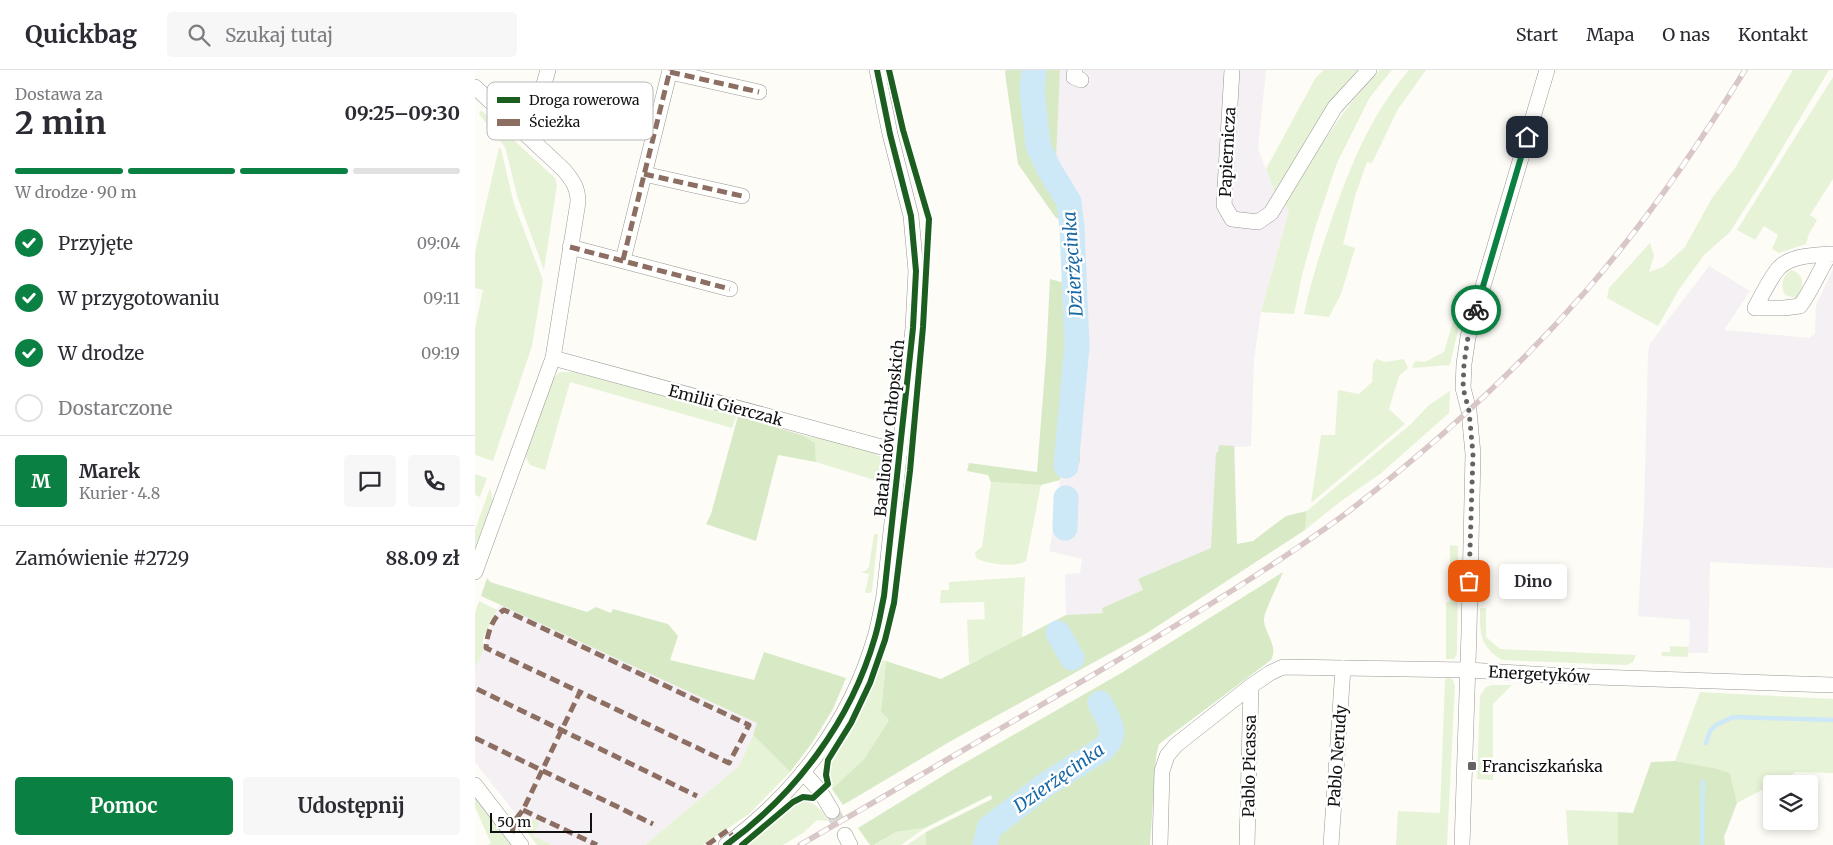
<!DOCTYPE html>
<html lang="pl">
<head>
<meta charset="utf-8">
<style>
  :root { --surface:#fff; --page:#f7f7f7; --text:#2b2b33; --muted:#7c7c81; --line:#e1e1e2; --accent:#0b8043 }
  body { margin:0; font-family:Merriweather,serif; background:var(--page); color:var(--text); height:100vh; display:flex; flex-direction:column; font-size:19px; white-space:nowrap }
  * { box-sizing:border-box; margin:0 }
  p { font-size:16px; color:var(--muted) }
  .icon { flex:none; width:28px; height:28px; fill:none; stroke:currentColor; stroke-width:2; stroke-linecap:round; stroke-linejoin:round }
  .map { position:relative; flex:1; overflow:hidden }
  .side { display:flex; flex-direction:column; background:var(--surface); width:475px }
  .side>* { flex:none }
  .controls { position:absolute; left:1288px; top:705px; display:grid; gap:10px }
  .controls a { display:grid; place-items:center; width:55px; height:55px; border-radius:5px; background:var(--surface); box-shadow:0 2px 8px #0003; font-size:25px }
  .scale { position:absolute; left:15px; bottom:12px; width:102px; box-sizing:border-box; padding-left:5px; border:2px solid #111; border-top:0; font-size:14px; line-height:18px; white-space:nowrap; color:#111; -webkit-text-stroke:4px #fff; paint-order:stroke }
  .pin { position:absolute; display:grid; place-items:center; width:42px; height:42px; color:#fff; margin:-21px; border-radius:10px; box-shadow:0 2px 8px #0006 }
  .courier { position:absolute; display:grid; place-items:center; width:50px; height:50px; margin:-25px; border:4px solid #0b8043; border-radius:50%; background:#fff; color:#222; box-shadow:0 1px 6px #0007 }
  .bubble { position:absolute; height:35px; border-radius:5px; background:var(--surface); box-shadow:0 2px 8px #0003; font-size:16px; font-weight:700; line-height:35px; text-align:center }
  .head em { font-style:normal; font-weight:700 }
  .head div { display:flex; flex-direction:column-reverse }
  .head { display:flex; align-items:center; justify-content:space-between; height:85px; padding:0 15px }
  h1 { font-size:32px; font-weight:700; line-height:38px }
  .bar { display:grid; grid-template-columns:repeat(4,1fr); gap:8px 5px; align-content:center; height:60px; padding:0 15px }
  .bar i { height:6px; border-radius:4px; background:var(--line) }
  .bar .on { background:var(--accent) }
  .bar p { grid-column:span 4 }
  .line { display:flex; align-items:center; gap:12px; padding:0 15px; border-top:1px solid var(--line) }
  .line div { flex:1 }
  .round { display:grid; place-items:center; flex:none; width:52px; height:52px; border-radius:5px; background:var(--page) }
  ol { padding:0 15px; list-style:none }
  li { display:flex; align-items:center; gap:15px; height:55px }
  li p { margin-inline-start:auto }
  li .icon { padding:5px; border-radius:50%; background:var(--accent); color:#fff; stroke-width:4 }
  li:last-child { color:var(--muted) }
  li i { width:28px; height:28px; border:2px solid var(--line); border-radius:50% }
  .button { display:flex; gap:10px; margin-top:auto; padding:10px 15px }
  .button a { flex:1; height:58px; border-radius:5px; background:var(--accent); color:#fff; font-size:20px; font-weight:700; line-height:58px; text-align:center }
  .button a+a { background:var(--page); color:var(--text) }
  header { display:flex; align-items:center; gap:30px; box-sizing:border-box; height:70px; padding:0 25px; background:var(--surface); border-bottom:1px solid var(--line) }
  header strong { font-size:24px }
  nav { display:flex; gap:28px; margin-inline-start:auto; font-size:18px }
  .search { width:350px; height:45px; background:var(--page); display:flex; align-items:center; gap:12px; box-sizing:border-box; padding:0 18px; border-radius:5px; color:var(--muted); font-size:19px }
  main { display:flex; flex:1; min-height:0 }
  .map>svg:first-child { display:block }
</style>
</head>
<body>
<header>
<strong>Quickbag</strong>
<div class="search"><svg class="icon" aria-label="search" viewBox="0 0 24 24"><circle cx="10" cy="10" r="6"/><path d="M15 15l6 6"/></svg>Szukaj tutaj</div>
<nav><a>Start</a><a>Mapa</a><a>O nas</a><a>Kontakt</a></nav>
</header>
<main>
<section class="side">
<div class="head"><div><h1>2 min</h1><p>Dostawa za</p></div><em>09:25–09:30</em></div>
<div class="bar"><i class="on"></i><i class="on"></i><i class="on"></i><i></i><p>W drodze · 90 m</p></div>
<ol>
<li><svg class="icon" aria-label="check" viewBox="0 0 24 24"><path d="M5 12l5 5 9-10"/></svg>Przyjęte<p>09:04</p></li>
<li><svg class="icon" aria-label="check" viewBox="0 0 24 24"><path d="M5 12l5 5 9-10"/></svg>W przygotowaniu<p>09:11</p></li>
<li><svg class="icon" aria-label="check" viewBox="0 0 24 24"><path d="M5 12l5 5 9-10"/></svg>W drodze<p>09:19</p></li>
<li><i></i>Dostarczone</li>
</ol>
<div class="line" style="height:90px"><b class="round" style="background:var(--accent);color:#fff">M</b><div><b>Marek</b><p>Kurier · 4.8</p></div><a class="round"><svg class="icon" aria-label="chat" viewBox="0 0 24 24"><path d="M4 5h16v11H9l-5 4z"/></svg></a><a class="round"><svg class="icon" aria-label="phone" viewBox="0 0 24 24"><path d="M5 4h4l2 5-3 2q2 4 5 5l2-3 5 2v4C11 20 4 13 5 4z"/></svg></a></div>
<div class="line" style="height:65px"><div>Zamówienie #2729</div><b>88.09 zł</b></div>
<div class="button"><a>Pomoc</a><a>Udostępnij</a></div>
</section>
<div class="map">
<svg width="1358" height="775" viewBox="0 0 1358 775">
  <rect width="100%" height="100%" fill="#fdfcf7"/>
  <g fill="#f5f0f3">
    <polygon points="585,0 791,0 783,79 800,123 814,139 786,242 779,289 776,376 760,377 761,474 663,509 668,520 628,538 628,543 591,545 590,504 605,503 607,489 574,481 584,429 585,401 595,402 605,391 607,221 604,125 581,92"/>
    <polygon points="1234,196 1275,221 1249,260 1334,268 1340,264 1341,235 1358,199 1358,498 1235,492 1233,583 1214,583 1215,550 1163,546 1169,441 1173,285 1174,275"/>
    <polygon points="26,535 283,653 264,696 170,775 77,775 58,766 0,692 0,598 8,582 19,544"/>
  </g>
  <g fill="#e7f3d7">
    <polygon points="849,0 885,0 862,23 800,123 791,99 841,7"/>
    <path d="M905,0h12l-22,27 -33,66 -21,62 -14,50 -8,39 -33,-2 28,-102 -4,-5c28,-47 56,-96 95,-135z"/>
    <path d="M934,0h17l-28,39 -26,54 -5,-1 -11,31 -13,51 12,4 -14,46 -12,23 -25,-3c8,-38 20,-73 33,-110 19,-51 36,-91 72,-134z"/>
    <polygon points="1318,0 1354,0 1293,102 1255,162 1229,185 1205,218 1183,256 1132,228 1134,218 1175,173 1179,186 1174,202 1188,197 1210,177 1237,128 1260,98"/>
    <polygon points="1358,7 1358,109 1335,145 1342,150 1334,164 1331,174 1304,183 1297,179 1303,165 1289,156 1280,170 1262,160"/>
    <polygon points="6,40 80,108 82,115 69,200 43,129 30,77 4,44"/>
    <polygon points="24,77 26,79 39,134 68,210 57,276 18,391 0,385 0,258 8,220 0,218 0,182"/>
    <path d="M1316,200c15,4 13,18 5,28l-11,-3c-5,-11 -3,-18 6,-25z"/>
    <polygon points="979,248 985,249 985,252 975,295 937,298 940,291 950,292 969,282"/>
    <polygon points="901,289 911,292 929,289 933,298 924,306 914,339 930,354 836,433 846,365 860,365 863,320 884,324 897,312 898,294"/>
    <polygon points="85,302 98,302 262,345 257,358 95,312 70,400 55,395 50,386 78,309"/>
    <polygon points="975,321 974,343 905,404 866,431 830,460 832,441 936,354 954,335"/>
    <path d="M327,365c16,3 68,12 78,22 8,6 5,18 4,26l-68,-21 -1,-19z"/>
    <polygon points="0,404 12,408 5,427 0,425"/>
    <path d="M516,412l50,3 -15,76c-10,7 -40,3 -50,-3l-1,-6 7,-5z"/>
    <polygon points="15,418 19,435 0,485 0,460"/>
    <polygon points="399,464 403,464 397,521 395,523 390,523 394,504 385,502 390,501 394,497"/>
    <polygon points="975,475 983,476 982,584 979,589 971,589 971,532 975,532"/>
    <polygon points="550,507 547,569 494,594 492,550 510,549 509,532 465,533 466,520 474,520 474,512"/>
    <polygon points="4,531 22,540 8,568 8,582 0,598 0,543"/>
    <path d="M1005,538h6v29l14,12 136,6 -3,7 -7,3 -124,-5c-23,-14 -22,-28 -22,-52z"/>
    <polygon points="1195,576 1214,577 1213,587 1187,586 1186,582 1195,582"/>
    <polygon points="407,590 411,591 406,642 414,650 389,689 357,719 355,708 355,696 380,653 393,626"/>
    <polygon points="973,607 978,610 980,616 972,775 921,775 923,741 965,743 970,610"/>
    <polygon points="1016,615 1037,615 1018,634 1018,710 1002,709 1005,626 1011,617"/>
    <polygon points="1225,622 1358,629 1358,703 1321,702 1262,733 1255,703 1239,698 1200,691"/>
    <polygon points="278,665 315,702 274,744 228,775 170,775 264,696"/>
    <polygon points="0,726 37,775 13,775 16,773 0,737"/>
    <path d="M329,730c12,4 18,9 24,21l-11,-1 -14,13 -20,12h-36l47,-41z"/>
    <polygon points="1091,740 1143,742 1143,775 1093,775"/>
    <polygon points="58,749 64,753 58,766 77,775 62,775 50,759 51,753"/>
    <polygon points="450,758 426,775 400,775 421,762"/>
    <polygon points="451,762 451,775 432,775"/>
  </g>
  <g fill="#d8eac5">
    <polygon points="531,0 585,0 581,92 604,125 606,203 587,198 585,149 581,148 543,94 530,3"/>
    <polygon points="575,209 607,218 605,392 595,402 585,401 585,410 566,415 516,412 513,405 492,401 494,393 562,402 571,288"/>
    <polygon points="263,346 327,365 340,373 341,392 303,385 281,471 231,454 236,444"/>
    <polygon points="744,375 759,376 762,474 778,471 811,446 832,441 830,460 672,563 476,671 368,735 357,719 389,689 414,650 406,642 411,591 466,609 591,545 628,543 627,538 668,520 663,509 736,478 741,383 743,382"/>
    <path d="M808,502c-3,8 -19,40 -19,47 0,14 15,27 7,41l-112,84 -3,13 -6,88h-224v-13l66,-33 -1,-4 -66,33 -29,4 -22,13h-4l-12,-17 96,-59 169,-97z"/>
    <polygon points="12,508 15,512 112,542 121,537 136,543 138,539 193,554 203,566 195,590 279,610 289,582 371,608 358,639 337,673 315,702 278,665 282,653 6,526"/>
    <polygon points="1200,691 1239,698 1255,703 1262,733 1249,767 1250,775 1143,775 1143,742 1158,743 1176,692"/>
  </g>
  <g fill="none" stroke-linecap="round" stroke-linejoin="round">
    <g stroke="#cde8f7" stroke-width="4.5">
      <polyline points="1231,673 1235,661 1241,655 1258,647 1358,650"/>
      <polyline points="1227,775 1228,712"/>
    </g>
    <g stroke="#cde8f7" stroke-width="25">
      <polyline points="559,0 557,20 563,75 574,99 594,132 597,158 602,276 591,396"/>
      <polyline points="590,458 591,428"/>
      <polyline points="583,563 597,588"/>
      <path d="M510,775l4,-17 59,-45 55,-34c17,-16 5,-29 -3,-46"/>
    </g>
    <polyline stroke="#dad9d4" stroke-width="15" stroke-dasharray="15 8" stroke-linecap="butt" points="357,741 370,765"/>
    <defs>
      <g id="minor">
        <polyline points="600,0 599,7 606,10"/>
        <polyline points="757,0 749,135 757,149 783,152 796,143 860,37 894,0"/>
        <polyline points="195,2 284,22"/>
        <path d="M0,17l89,83c9,11 14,18 14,32l-25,156 -78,214"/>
        <polyline points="67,21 73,0"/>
        <polyline points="169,104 267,126"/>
        <polyline points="95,177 255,219"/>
        <path d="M1355,184c-11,17 -18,36 -30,52l-16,2h-29c6,-11 17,-34 25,-41 12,-12 36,-12 53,-13"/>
        <polyline points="148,190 195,0"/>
        <polyline points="78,288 425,382"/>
        <polyline points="328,702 345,721 357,741"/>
        <polyline points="0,715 46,775"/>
        <polyline points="370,765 375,775"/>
        <path d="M251,775c70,-51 125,-124 149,-208 4,-13 6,-27 9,-41l29,-268 3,-57 -5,-55 -21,-82 -13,-64"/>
        <polyline points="685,775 687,701 692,686 701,675 776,616 795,603 808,597 993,600 1091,606 1358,615"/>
        <polyline points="772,775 776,616"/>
        <polyline points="856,775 868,598"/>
        <polyline points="987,775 994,562 998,384 994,341 988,318 989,294 993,267 1072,0"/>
      </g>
    </defs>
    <use href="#minor" stroke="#979795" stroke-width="16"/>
    <use href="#minor" stroke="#fffffe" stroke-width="15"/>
    <defs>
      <path id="rail" d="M325,775c97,-56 194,-113 291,-169 70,-41 139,-82 206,-128 19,-13 38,-26 56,-40 84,-65 162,-136 232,-216 60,-69 112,-144 160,-222"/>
    </defs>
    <use href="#rail" stroke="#d9c6c7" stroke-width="5.5"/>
    <use href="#rail" stroke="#fff" stroke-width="4" stroke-dasharray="11" stroke-linecap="butt"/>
    <g stroke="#8d6e63" stroke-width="5" stroke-dasharray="10 5" stroke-linecap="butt">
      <polyline points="195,2 284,22"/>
      <polyline points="169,104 267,126"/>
      <polyline points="95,177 255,219"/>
      <polyline points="148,190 195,0"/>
      <polyline points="2,619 222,726"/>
      <polyline points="0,668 178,754"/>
      <polyline points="48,740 122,775"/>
      <path d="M37,763l3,-13 8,-10 57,-118 -94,-44c1,-13 6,-31 18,-38l245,115 -20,38 -149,-71"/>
      <polyline points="232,775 253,760 261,771"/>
    </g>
    <defs>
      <g id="cycleway">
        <path d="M251,775c70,-51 125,-124 149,-208 4,-13 6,-27 9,-41l29,-268 3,-57 -5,-55 -21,-82 -13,-64"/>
        <polyline points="267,775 318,732 328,727 338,728 353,714 351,705 353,690 376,653 395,613 410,570 419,533 435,401 448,257 454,149 428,60 414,0"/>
      </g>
    </defs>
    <use href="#cycleway" stroke="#fff" stroke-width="9"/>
    <use href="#cycleway" stroke="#1b5e20" stroke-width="6"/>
  </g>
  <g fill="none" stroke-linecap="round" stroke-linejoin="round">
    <polyline stroke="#646362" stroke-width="5" stroke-dasharray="0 9" points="994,511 998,384 994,341 988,318 989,294 993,267 1001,240"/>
    <polyline stroke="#0b8043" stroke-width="6" points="1001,240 1052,67"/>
  </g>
  <rect fill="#646362" stroke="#fff" stroke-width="2" x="992" y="691" width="10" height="10" rx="2.5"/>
  <g text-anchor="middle" stroke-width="5" stroke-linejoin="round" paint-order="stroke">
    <g font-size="16" fill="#111" stroke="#fff">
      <text transform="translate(752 82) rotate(-87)" y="6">Papiernicza</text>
      <text transform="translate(251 335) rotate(15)" y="6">Emilii Gierczak</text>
      <text transform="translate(414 358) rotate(-84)" y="6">Batalionów Chłopskich</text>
      <text transform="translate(1064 604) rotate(3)" y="6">Energetyków</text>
      <text transform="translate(862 686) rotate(-86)" y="6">Pablo Nerudy</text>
      <text transform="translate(774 696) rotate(-89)" y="6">Pablo Picassa</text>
    </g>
    <g font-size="16" fill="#111" stroke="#fff" text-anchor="start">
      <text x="1007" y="702">Franciszkańska</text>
    </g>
    <g font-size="18" font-style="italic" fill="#1768a6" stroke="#fff">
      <text transform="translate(598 194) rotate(-94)" y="6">Dzierżęcinka</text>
      <text transform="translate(584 708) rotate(-35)" y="6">Dzierżęcinka</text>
    </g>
  </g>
  <rect x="12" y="12" width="166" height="58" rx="8" fill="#fff" stroke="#b8b8b8" stroke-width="1"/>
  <rect x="22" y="27" width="23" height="6" fill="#1b5e20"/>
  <rect x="22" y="49" width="23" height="7" fill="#8d6e63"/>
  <g font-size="14" fill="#111">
    <text x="54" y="35">Droga rowerowa</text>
    <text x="54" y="57">Ścieżka</text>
  </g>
</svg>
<div class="controls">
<a><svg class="icon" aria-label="layers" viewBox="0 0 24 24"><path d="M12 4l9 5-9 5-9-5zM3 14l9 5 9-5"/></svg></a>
</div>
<div class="scale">50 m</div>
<div class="pin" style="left:994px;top:511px;background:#ea580c"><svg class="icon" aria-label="bag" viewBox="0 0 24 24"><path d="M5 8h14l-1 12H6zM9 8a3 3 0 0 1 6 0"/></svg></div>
<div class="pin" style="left:1052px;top:67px;background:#1f2937"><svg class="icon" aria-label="home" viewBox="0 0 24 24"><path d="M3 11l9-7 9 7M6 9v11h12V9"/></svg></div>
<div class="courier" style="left:1001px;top:240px"><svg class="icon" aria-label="bike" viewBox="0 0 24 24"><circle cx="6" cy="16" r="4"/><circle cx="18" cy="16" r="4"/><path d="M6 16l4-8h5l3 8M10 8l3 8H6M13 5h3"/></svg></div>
<div class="bubble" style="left:1024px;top:494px;width:68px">Dino</div>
</div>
</main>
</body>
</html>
